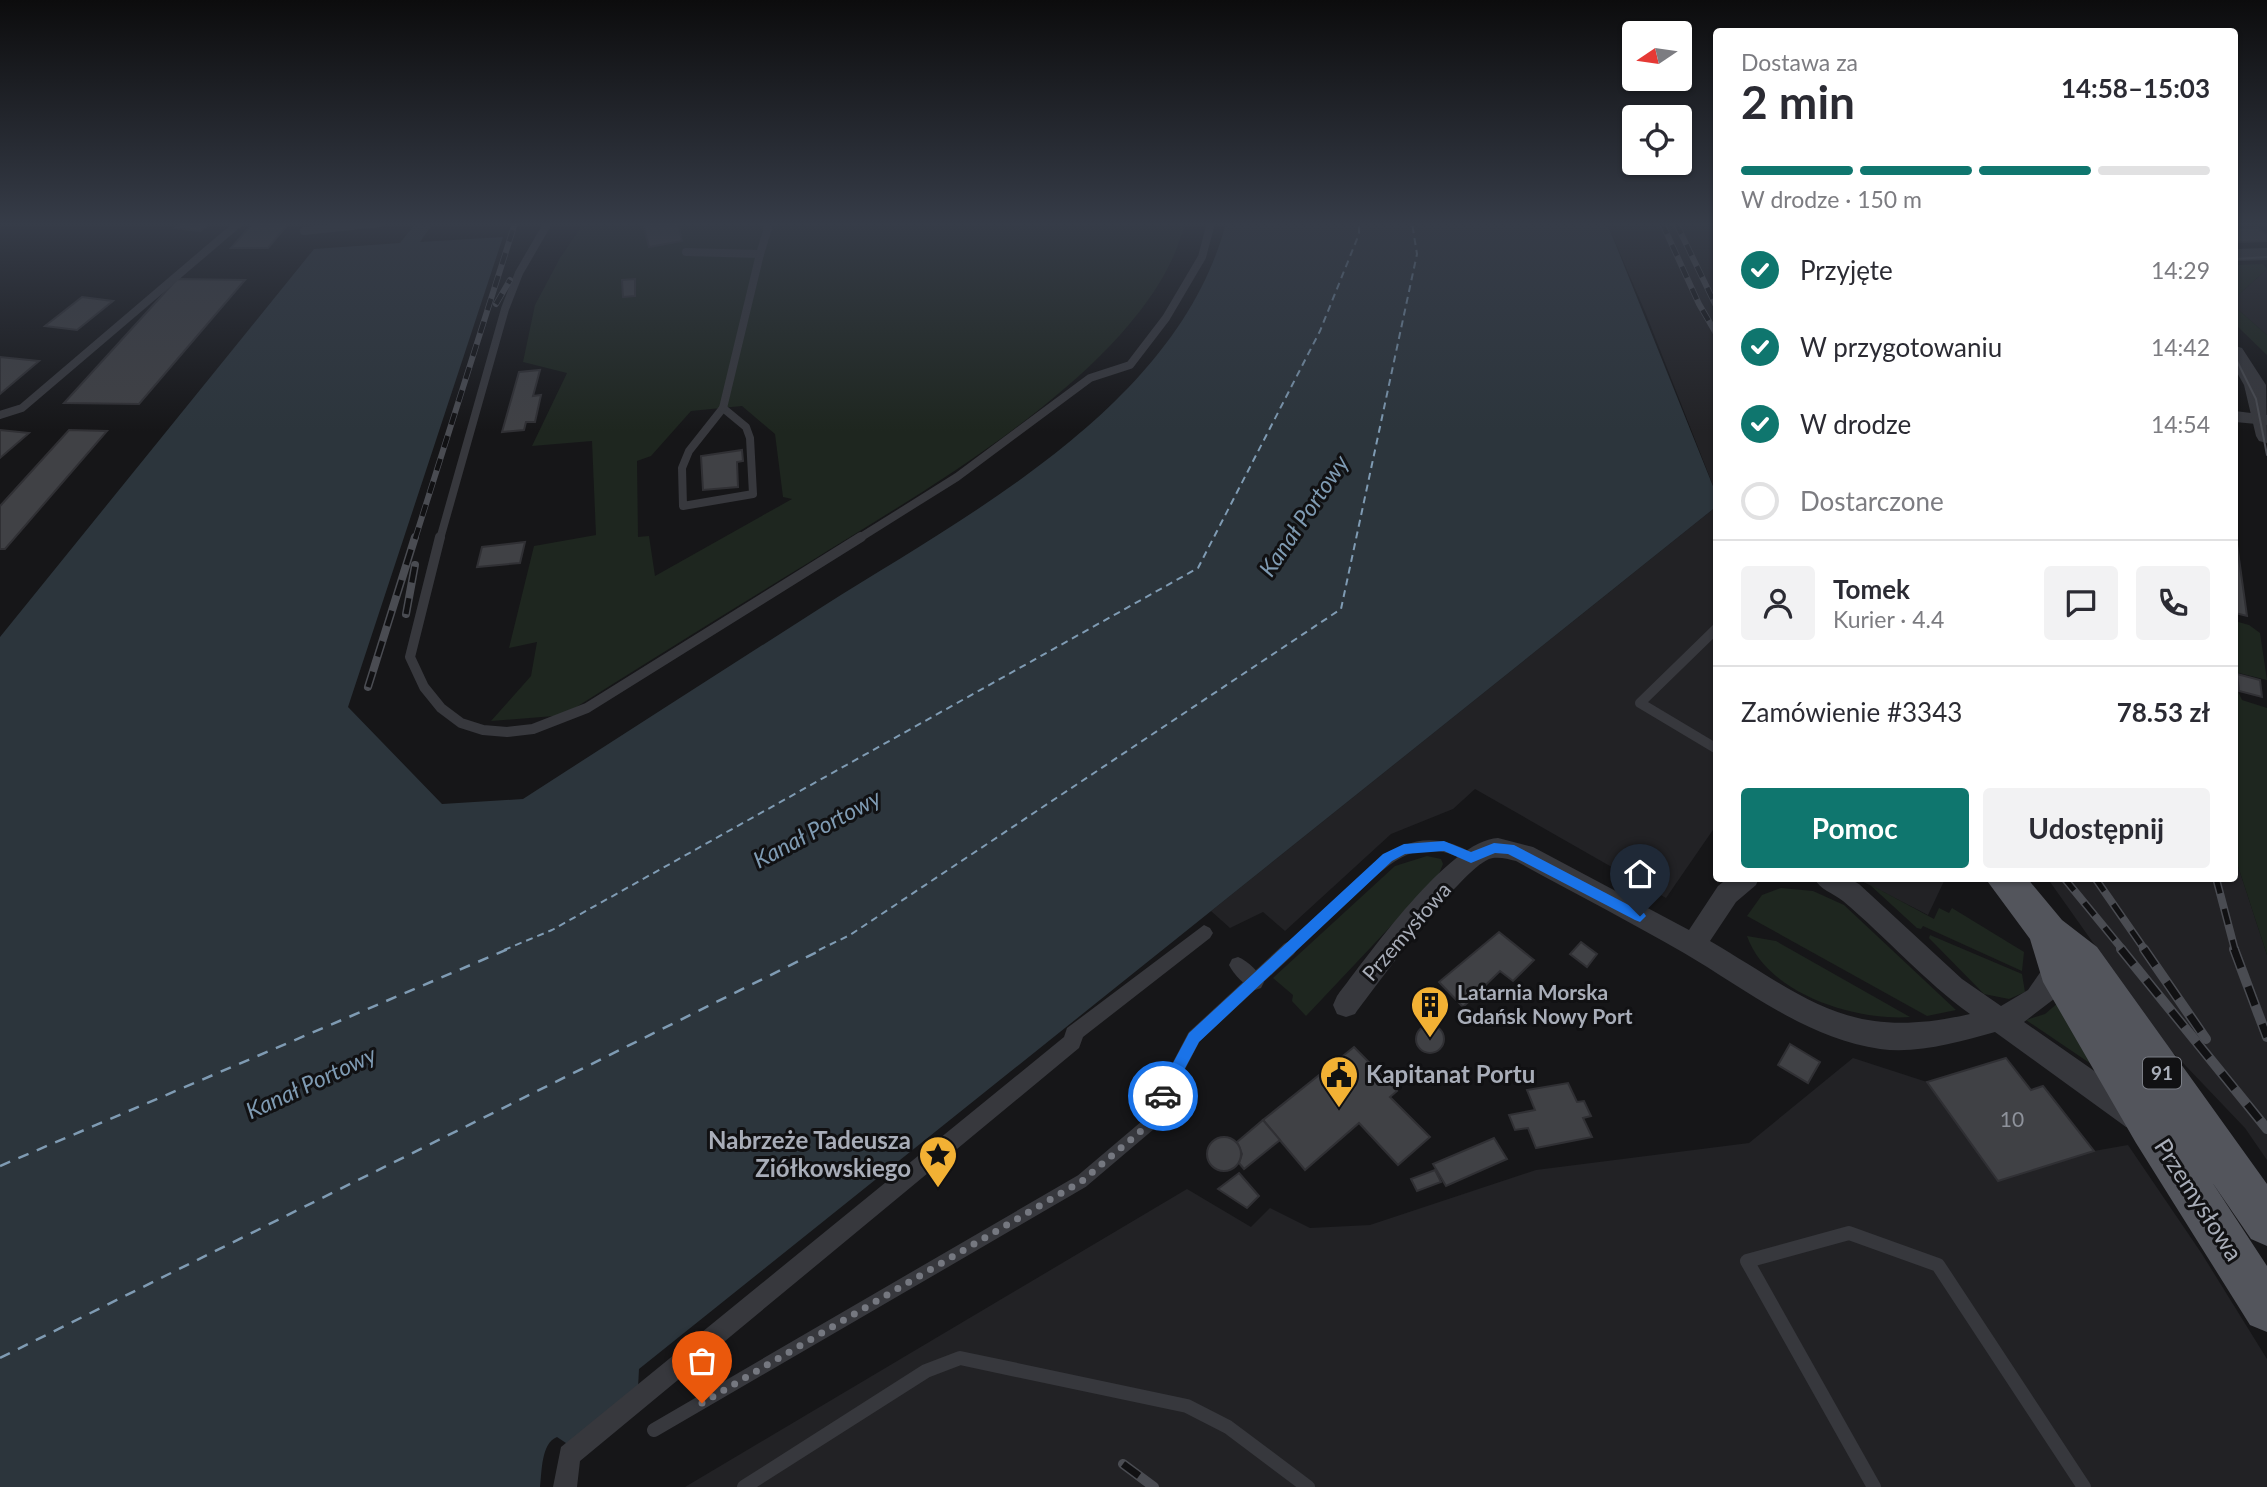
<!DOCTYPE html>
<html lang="pl">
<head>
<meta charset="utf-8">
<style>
  :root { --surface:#fff; --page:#f2f2f3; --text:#2b2b33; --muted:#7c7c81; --line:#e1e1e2; --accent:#0f766e }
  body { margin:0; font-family:Lato,sans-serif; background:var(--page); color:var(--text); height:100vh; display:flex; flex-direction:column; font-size:26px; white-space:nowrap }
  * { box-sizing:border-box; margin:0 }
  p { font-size:23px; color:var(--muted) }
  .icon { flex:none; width:38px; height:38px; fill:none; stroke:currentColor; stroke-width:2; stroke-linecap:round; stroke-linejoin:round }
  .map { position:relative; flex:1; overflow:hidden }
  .side { position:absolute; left:1713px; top:28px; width:525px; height:854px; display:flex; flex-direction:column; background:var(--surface); border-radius:7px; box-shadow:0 2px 5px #0004 }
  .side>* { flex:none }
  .needle { width:46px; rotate:257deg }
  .tools { position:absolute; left:1622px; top:21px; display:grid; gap:14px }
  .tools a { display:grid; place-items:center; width:70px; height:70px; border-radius:7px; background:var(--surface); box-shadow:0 2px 5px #0004; font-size:35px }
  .pin { position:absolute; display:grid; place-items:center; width:60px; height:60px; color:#fff; margin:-72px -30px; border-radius:50% 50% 50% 0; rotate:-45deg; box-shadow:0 0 7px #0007 }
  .pin .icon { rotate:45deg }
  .courier { position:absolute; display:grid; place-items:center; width:70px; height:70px; margin:-35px; border:5px solid #1a73e8; border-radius:50%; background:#fff; color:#222; box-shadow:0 2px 9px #0007 }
  .summary em { font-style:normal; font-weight:700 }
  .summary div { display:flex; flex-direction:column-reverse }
  .summary { display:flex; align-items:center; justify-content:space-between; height:119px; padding:0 28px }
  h1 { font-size:46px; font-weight:700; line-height:52px }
  .bar { display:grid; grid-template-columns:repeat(4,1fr); gap:10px 7px; align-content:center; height:84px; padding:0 28px }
  .bar i { height:9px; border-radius:5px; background:var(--line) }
  .bar .current { background:var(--accent) }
  .bar p { grid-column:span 4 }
  .line { display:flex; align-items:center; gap:18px; padding:0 28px; border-top:2px solid var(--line) }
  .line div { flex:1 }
  .round { display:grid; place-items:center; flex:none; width:74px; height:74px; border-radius:7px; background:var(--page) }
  ol { padding:0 28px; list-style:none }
  li { display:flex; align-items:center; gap:21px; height:77px }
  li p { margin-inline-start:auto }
  li .icon { padding:7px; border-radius:50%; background:var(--accent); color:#fff; stroke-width:4 }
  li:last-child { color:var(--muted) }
  li i { width:38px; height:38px; border:4px solid var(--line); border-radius:50% }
  .cta { display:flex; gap:14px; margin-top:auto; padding:14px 28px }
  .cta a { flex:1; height:80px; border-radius:7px; background:var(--accent); color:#fff; font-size:28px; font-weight:700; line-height:80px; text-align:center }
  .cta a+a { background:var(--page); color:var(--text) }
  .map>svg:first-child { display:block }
</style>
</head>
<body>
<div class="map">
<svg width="2267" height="1487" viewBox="0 0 2267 1487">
  <rect width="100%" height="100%" fill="#161618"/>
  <g fill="#222225">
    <polygon points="1607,223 1717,223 1717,496 1646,314"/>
    <polygon points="2267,269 2267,335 2235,307 2235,298"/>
    <polygon points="1717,506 1717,824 1666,898 1475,789 1453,809 1391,834 1285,931 1263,912 1230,928 1211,911"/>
    <polygon points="2235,857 2267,955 2267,1160 2245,1128 2164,1043 2048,879 2235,878"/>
    <polygon points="1858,879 1945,879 1928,915"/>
    <polygon points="1853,1058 1927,1082 1998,1181 2094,1151 2128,1145 2202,1254 2267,1359 2267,1487 685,1487 1187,1189 1251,1227 1270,1208 1310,1228 1370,1225 1536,1170 1749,1143"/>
  </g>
  <g fill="#1e261f" fill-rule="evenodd">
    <path d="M584,223h601c-34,142 -261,267 -377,340 -80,49 -159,98 -238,148l-16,5 -63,5 40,-45 6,-34 -28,6 25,-102 62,-11 -4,-94 -60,5 35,-73 -44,-11 12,-57 25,-47zM742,406l33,28 8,63 9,2 -137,77 -6,-40 -11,1 -1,-76 14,-5 40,-45z"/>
    <polygon points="2263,264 2267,269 2235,298 2235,265"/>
    <polygon points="2235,307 2267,335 2267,355 2235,324"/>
    <polygon points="2235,621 2249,625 2260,633 2267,680 2235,672"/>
    <polygon points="2235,685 2242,700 2267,708 2267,955 2235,857"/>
    <polygon points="1427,856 1441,859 1443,864 1438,876 1306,1016 1292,1001 1293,995 1273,978 1395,866"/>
    <polygon points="1869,884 1934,919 1939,908 1949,913 1952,908 2024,952 2022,971 1923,926 1921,929 1917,928"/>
    <polygon points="1781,888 1813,891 1844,905 1956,1010 1927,1016 1747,916 1762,895"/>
    <polygon points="1930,935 2022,974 2025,992 2009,999 1984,994 1929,938"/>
    <path d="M1747,936l29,5 134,76c-55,4 -143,-23 -163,-81z"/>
    <polygon points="2059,1002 2097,1068 2026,1020 2045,1014"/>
  </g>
  <path fill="#2c353c" d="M416,223h17l-13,19 83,-5 -155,470 94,97 81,-5c99,-64 199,-128 299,-192 148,-94 356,-201 404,-384h381l110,273v10l-1078,863 -1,19 -69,57 -12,-8c-16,6 -15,35 -17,50h-540v-850l314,-388 86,-6z"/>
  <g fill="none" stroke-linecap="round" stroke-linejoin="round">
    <g stroke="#7f9bb3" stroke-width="2" stroke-dasharray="7 5" stroke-linecap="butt">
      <polyline points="504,950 552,930 1198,568 1320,331 1359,234 1359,223"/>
      <polyline points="819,950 850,935 1341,609 1417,254 1412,223"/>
    </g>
    <g stroke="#7f9bb3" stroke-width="2.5" stroke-dasharray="11 9" stroke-linecap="butt">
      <polyline points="0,1166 508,949"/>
      <polyline points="0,1358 823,949"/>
    </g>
  </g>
  <g fill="#404145" stroke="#303034" stroke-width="2">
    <polygon points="182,223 211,223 200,231 175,228"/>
    <polygon points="253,223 289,223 268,248 231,248"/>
    <polygon points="643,223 678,223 682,241 649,247"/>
    <polygon points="2258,228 2267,235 2267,241 2238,242 2235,239 2235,229"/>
    <polygon points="177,279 245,280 139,404 64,403"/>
    <polygon points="635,279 635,296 623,297 622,280"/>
    <polygon points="82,297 113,301 77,330 45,326"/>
    <polygon points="0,357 39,361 0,394"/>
    <polygon points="540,370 533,396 541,395 535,422 526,422 524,430 502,432 519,372"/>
    <polygon points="0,430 29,433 0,458"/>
    <polygon points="69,430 107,431 5,549 0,549 0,506"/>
    <polygon points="742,450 743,461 737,462 738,487 703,490 701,456"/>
    <polygon points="2235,530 2247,616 2235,613"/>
    <polygon points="525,542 520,563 477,567 482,547"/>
    <polygon points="2237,674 2260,680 2262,697 2239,691"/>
    <polygon points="1499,932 1534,960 1513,981 1500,971 1463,1007 1439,982"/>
    <polygon points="1581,942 1597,954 1587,967 1570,954"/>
    <circle cx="1430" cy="1039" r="14"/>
    <polygon points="1790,1044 1820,1062 1808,1083 1778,1065"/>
    <polygon points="1354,1047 1397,1091 1390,1097 1430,1137 1398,1165 1359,1123 1305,1170 1263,1120"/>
    <polygon points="2006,1058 2031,1090 2043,1086 2094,1151 1998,1181 1927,1082"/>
    <polygon points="1568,1083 1577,1102 1584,1101 1591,1116 1583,1118 1592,1137 1536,1148 1528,1128 1515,1130 1509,1115 1535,1110 1527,1090"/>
    <polygon points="1263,1120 1280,1140 1244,1169 1239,1163 1242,1154 1237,1142"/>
    <circle cx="1224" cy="1154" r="17"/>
    <polygon points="1494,1138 1507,1159 1446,1186 1433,1164"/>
    <polygon points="1435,1170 1441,1182 1417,1191 1411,1179"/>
    <polygon points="1239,1173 1259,1196 1247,1208 1218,1189"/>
  </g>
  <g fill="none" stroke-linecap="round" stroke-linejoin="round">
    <g stroke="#37383d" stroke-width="8">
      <polyline points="304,231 380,223"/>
      <polyline points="686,252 760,254 768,228 765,223"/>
      <polygon points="723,408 746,427 750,438 753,494 683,506 682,468 689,451"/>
      <polyline points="723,408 760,254"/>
      <polyline points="0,415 22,408 239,223"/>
      <polyline points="440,539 505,309 519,273 548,223"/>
      <polyline points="858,539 957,477 1090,378 1130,365 1166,318 1202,257 1211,223"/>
    </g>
    <g stroke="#37383d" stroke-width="10">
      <polyline points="440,537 410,657 424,687 441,708 461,723 483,730 507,732 533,729 587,708 861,537"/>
      <polyline points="1717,628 1640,703 1717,749"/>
      <path d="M1287,950c20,-18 40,-37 61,-55 38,-36 69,-69 123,-37"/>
    </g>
    <g stroke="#37383d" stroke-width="14">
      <polyline points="654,1430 1082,1181 1148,1125 1194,1037 1289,949"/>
      <polyline points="744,1487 926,1371 960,1358 1187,1406 1228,1427 1308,1487"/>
      <polyline points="1874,1487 1747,1261 1849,1233 1938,1265 2084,1487"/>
    </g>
    <g fill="#37383d" fill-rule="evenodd">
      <polygon points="1204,925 1210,928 1213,933 1210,938 1083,1037 1079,1048 580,1461 577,1487 553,1487 561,1447 1064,1037 1067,1028"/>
      <path d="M1238,957c10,4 21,15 26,25l-3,6 -6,2c-10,-4 -21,-15 -26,-25l3,-6z"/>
    </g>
    <g fill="#37383d" fill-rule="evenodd">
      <polygon points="2235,411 2267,415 2267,425 2235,422"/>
      <path d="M1498,838l35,9 156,83 29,-44 10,-8h31l-3,7 -20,17 -26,39c99,58 138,101 260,73 -46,-33 -83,-76 -127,-113 -10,-8 -23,-11 -29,-23h34l11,6 103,95 39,27 27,-16 20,-29 9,-4 9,4 4,8 -16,30 -30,23 122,85 4,10 -4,10 -10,4 -10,-4 -131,-95c-37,10 -77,22 -115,17 -74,-11 -133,-59 -196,-96 -55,-32 -112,-61 -168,-92 -8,-2 -19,-5 -27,-2 -29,12 -111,124 -134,155l-9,3 -9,-3 -4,-9 4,-9c30,-39 112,-156 161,-158z"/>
    </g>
    <g fill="#37383d" fill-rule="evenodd">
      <polygon points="2267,248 2267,260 2235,261 2235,249"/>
      <polygon points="2235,346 2242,348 2266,385 2267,443 2259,441 2256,436 2244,385 2235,369"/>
    </g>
    <polygon fill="#53555c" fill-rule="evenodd" points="1985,878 2027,878 2062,920 2097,947 2267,1184 2267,1246 2251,1239 2212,1182 2267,1266 2267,1332 2250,1325 2136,1143 2043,982 2030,939"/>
    <g stroke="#4a4c52" stroke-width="2">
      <polyline points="2235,259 2267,257"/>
      <polyline points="2235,357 2256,399 2267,455"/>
    </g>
    <defs>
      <g id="rail-far2">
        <polyline points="1662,223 1699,304 1717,335"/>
        <polyline points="1676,223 1717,308"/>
        <polyline points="496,304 510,280"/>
        <polyline points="415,539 515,223"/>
      </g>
      <g id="rail-far1">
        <polyline points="406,614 415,565"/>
        <polyline points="368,687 415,537"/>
        <polyline points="2064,878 2123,950"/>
        <polyline points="2095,878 2145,950"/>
        <polyline points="2216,878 2235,950"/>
      </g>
      <g id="rail">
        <polyline points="2121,949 2267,1129"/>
        <polyline points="2144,949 2206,1039"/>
        <polyline points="2234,949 2267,1037"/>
        <polyline points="1123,1464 1154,1487"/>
      </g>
    </defs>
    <use href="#rail-far2" stroke="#4a4c52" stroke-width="6"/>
    <use href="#rail-far1" stroke="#4a4c52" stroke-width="8"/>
    <use href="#rail" stroke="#4a4c52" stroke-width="10"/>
    <use href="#rail-far2" stroke="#111113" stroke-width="4.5" stroke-dasharray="12" stroke-linecap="butt"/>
    <use href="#rail-far1" stroke="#111113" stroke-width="5" stroke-dasharray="16" stroke-linecap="butt"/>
    <use href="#rail" stroke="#111113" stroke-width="7" stroke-dasharray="20" stroke-linecap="butt"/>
  </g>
  <linearGradient id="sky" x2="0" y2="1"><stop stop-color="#0c0c0d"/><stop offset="0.52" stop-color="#363c48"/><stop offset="1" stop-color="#363c48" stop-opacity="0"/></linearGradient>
  <rect width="2267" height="431" fill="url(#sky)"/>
  <polygon fill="#1a73e8" points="1444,841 1471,852 1494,843 1514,845 1644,913 1646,916 1640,922 1635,920 1508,854 1495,853 1471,863 1444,851 1405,854 1392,861 1199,1042 1168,1100 1158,1100 1158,1091 1189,1033 1383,854 1404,844"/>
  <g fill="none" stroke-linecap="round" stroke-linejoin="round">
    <polyline stroke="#757880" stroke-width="7" stroke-dasharray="0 12.6" points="702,1403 1082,1181 1148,1125 1163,1096"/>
  </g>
  <defs>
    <symbol id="building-pin" viewBox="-11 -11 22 30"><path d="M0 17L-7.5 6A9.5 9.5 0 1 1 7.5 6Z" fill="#f2b134" stroke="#111113"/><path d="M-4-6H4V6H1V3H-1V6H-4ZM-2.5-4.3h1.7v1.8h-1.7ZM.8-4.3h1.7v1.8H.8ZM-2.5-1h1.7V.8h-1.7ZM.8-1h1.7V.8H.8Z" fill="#111"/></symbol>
    <symbol id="civic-pin" viewBox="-11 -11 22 30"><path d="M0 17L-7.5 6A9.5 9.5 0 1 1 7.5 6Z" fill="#f2b134" stroke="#111113"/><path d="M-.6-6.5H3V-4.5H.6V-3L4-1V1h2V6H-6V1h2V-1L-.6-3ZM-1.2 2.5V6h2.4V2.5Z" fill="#111"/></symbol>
    <symbol id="sight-pin" viewBox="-11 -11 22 30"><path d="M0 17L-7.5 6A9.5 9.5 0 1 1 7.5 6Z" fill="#f2b134" stroke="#111113"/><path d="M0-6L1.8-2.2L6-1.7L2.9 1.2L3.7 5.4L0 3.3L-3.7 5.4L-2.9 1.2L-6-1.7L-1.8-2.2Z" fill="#111"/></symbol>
  </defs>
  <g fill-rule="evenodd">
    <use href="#building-pin" x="1408" y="983" width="44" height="60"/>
    <use href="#civic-pin" x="1317" y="1053" width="44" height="60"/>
    <use href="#sight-pin" x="916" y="1133" width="44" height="60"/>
  </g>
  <g text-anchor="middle" stroke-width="6" stroke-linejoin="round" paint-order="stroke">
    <rect fill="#111113" stroke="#7b7e86" stroke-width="2" x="2143" y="1057.5" width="38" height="31" rx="5"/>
    <g font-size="19" font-weight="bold" fill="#a8adb8">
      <text x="2162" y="1080">91</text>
    </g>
    <g font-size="21" fill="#a8adb8" stroke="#111113">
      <text transform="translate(1407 932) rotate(-49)" y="7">Przemysłowa</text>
    </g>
    <g font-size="21" font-weight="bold" fill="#a8adb8" stroke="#111113" text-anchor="start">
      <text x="1457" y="1000">Latarnia Morska<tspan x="1457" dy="24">Gdańsk Nowy Port</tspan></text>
    </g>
    <g font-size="21" fill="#8e929b">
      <text x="2012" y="1127">10</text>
    </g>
    <g font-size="23" font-style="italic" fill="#7f9bb3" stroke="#111113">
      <text transform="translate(1304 516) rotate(-56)" y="8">Kanał Portowy</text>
      <text transform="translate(817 829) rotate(-28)" y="8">Kanał Portowy</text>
      <text transform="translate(311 1083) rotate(-25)" y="8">Kanał Portowy</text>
    </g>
    <g font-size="24" font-weight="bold" fill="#a8adb8" stroke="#111113" text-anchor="start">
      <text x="1366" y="1083">Kapitanat Portu</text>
      <text x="911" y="1149" text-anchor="end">Nabrzeże Tadeusza<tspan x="911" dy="28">Ziółkowskiego</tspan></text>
    </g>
    <g font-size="24" fill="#a8adb8" stroke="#111113">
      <text transform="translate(2198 1200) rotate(57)" y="8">Przemysłowa</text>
    </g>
  </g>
</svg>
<div class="tools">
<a><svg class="needle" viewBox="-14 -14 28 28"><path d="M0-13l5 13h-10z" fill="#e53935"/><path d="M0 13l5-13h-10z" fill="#7c7c81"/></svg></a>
<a><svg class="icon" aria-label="locate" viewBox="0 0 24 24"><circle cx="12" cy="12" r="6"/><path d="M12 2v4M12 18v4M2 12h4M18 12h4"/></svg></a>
</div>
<div class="pin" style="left:702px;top:1403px;background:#ea580c"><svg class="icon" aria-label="bag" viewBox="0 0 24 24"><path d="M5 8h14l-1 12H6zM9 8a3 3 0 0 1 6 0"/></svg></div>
<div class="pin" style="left:1640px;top:916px;background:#1f2937"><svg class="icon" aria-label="home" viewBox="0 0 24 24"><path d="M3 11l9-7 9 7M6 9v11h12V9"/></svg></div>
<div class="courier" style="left:1163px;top:1096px"><svg class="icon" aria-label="car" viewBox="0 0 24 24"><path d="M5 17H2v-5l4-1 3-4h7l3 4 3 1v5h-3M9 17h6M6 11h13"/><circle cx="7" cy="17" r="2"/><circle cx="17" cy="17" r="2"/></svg></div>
<section class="side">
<div class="summary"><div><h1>2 min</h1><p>Dostawa za</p></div><em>14:58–15:03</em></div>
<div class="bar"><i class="current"></i><i class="current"></i><i class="current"></i><i></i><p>W drodze · 150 m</p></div>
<ol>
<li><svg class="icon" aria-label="check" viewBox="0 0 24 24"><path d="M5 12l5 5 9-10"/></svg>Przyjęte<p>14:29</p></li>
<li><svg class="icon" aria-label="check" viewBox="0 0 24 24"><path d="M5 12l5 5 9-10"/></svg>W przygotowaniu<p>14:42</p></li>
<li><svg class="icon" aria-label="check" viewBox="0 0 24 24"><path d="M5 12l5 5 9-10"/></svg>W drodze<p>14:54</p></li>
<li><i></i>Dostarczone</li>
</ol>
<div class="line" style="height:126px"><a class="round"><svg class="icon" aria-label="person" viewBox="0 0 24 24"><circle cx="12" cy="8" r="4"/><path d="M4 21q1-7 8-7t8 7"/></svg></a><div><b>Tomek</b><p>Kurier · 4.4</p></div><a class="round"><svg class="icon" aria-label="chat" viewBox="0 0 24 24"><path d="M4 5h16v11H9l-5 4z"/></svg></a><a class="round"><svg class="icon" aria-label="phone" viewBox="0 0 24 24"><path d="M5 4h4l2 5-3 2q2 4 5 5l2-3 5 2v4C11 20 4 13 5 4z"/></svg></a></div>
<div class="line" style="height:91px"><div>Zamówienie #3343</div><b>78.53 zł</b></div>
<div class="cta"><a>Pomoc</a><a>Udostępnij</a></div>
</section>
</div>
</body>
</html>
